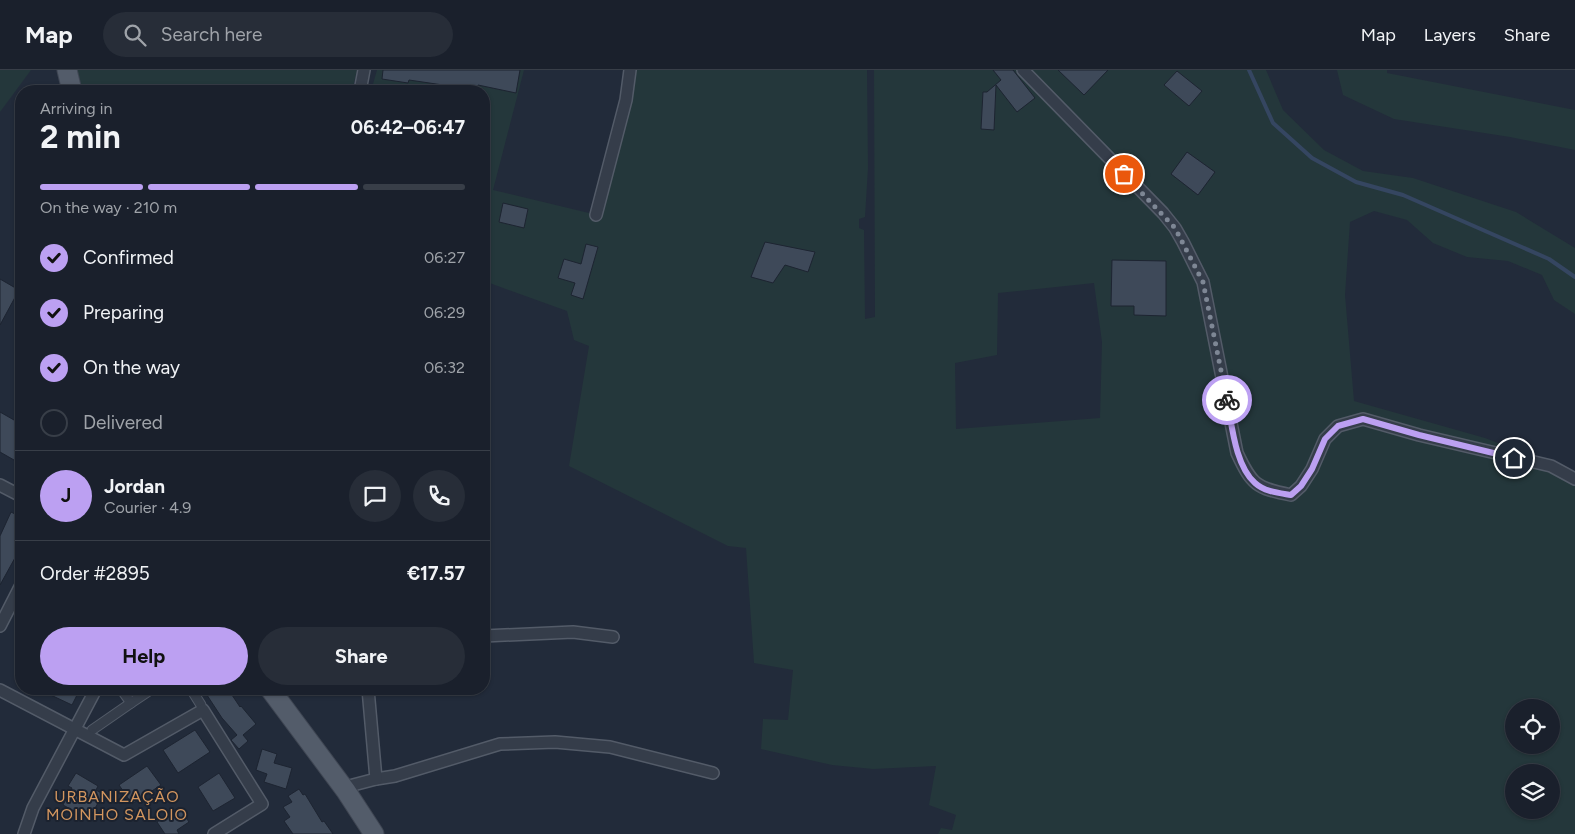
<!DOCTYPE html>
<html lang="en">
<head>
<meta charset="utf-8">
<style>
  :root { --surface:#1a202c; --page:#272d38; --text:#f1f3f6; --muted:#9fa3a9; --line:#383e48; --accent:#bca0f2 }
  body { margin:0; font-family:Figtree,sans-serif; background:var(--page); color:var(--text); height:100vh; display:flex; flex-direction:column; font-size:19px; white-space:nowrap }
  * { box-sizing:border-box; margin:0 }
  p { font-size:16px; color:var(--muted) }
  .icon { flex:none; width:28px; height:28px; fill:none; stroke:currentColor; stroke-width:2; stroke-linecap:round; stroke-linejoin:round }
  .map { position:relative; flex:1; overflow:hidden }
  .panel { position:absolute; left:15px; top:15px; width:475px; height:610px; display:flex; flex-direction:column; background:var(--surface); border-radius:20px; box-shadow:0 1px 4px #0004,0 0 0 1px var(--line) }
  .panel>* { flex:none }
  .buttons { position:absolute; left:1505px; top:629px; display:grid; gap:10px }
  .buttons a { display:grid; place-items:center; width:55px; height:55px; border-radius:50%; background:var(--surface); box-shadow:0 1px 4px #0004,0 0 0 1px var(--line); font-size:25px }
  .pin { position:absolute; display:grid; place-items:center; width:42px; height:42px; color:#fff; margin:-21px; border:2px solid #fff; border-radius:50%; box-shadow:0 1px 5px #0007 }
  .courier { position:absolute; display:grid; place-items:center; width:50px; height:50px; margin:-25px; border:4px solid #bca0f2; border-radius:50%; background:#fff; color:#222; box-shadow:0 1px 6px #0007 }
  .headline em { font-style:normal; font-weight:700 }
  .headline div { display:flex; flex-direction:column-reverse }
  .headline { display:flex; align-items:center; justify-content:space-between; height:85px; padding:0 25px }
  h1 { font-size:32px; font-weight:700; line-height:38px }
  .bar { display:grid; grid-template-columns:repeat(4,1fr); gap:8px 5px; align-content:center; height:60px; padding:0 25px }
  .bar i { height:6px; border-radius:4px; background:var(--line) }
  .bar .selected { background:var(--accent) }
  .bar p { grid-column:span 4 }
  .line { display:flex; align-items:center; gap:12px; padding:0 25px; border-top:1px solid var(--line) }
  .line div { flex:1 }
  .round { display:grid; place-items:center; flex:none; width:52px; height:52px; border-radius:26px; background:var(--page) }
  ol { padding:0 25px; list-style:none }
  li { display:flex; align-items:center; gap:15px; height:55px }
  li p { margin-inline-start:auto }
  li .icon { padding:5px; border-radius:50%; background:var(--accent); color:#111; stroke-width:4 }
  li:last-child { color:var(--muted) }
  li i { width:28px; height:28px; border:2px solid var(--line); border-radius:50% }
  .button { display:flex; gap:10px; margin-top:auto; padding:10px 25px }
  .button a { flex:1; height:58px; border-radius:30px; background:var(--accent); color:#111; font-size:20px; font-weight:700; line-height:58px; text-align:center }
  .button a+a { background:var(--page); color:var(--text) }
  header { display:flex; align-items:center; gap:30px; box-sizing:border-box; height:70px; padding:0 25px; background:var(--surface); border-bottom:1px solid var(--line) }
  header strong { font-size:24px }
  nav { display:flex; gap:28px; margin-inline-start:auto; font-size:18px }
  .search { width:350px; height:45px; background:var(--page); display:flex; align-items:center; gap:12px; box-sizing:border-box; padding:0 18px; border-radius:28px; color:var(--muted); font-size:19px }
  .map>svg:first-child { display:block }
</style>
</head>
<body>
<header>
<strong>Map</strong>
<div class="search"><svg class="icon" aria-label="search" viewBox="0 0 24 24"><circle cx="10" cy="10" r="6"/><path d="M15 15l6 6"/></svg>Search here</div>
<nav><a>Map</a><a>Layers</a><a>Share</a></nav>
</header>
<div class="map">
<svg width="1575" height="764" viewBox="0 0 1575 764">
  <rect width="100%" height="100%" fill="#222b3a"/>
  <g fill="#24373b" fill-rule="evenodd">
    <polygon points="0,0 31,0 0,42"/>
    <polygon points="77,0 357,0 352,21 83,21"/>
    <path d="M377,0h147l-31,120 100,24 40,-144h234l1,98 -3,49 -6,2v9l5,2 1,89 10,-2 -1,-247h144l157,162 28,50 42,192 47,23 35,-57 13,-13 23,-8 188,47 24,13v355h-637l3,-6 11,2 4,-15 -27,-10 7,-39 -63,3 -41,-4 -71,-16 2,-30 25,1 5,-50 -39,-7 -8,-115 -18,-2 -159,-80 20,-120 -15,-6 -7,-29 -83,-30v-190h-113zM1094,213l8,59 -2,76 -144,11 -1,-66 42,-8 1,-62zM1514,638h37v37h-37zM1514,702h37v38h-37z"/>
    <path d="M1029,0h237l17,40 41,40 39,21 50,7 103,34 59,36v66l-21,-14 -12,-25 -34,-14 -41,-4 -34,-14 -26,-23 -33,-9 -24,11 -5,73 9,106 131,37 57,22 -179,-42 -26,7 -26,43 -20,25 -10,-1 -33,-19 -61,-234zM1187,82l28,20 -17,23 -27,-21z"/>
    <polygon points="1337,0 1387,0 1387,3 1575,40 1575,80 1510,67 1394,49 1343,25"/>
  </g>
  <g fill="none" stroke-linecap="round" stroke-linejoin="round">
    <polyline stroke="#354661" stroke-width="4" points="1249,0 1273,53 1312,88 1356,112 1403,125 1549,189 1575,207"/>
  </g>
  <g fill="#3e4959" stroke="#1d2431">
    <polygon points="383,0 520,0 516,23 478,15 477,20 409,10 408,13 382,9"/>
    <polygon points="993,0 1013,0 1035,28 1017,42 996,15 994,60 981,59 983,22 987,22 1001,10"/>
    <polygon points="1058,0 1108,0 1084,25"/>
    <polygon points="1177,1 1202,21 1189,36 1164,15"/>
    <polygon points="1187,82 1215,102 1198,125 1171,104"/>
    <polygon points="503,133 528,139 524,158 499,152"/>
    <polygon points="765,172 815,182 808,202 785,195 773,213 751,207"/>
    <polygon points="586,174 598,177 583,229 571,225 575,213 558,208 564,189 581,194"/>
    <polygon points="1112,190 1166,191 1166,246 1134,245 1134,236 1111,236"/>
    <polygon points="0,209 19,220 0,255"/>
    <polygon points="0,342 21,354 21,394 0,382"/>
    <polygon points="11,442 21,447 21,477 0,515 0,466"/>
    <polygon points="38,619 80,619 72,635"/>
    <polygon points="203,619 228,619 240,637 241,636 256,654 243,665 248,671 239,679 231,670 237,665 222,648"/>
    <polygon points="195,660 210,682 178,703 163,680"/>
    <polygon points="262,679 277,684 274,693 292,698 286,719 264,712 267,704 256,700"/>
    <polygon points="147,696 161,715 132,734 119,715"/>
    <polygon points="76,703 98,716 96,720 103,724 89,749 63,735 72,718 68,716"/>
    <polygon points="219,703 235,728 213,741 198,717"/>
    <polygon points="299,719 303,725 305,724 322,752 324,751 333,764 293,764 284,751 290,747 283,737 292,732 288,726"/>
    <polygon points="179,737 189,752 177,760 179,764 165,764 157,752"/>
  </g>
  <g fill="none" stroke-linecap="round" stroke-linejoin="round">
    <defs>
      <polyline id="service" points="361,16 371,21 382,21"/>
      <g id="pedestrian">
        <polyline points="121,619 131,633 152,619"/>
        <polyline points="191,619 201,635"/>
        <polyline points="92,660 131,633"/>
      </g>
      <g id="minor">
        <path d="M1023,0l140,143 12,15 8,14 20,40 34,171c15,32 19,35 54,42l10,-9 11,-17 13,-30 13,-13 25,-7 56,16 132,31 24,13"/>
        <polyline points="360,21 364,0"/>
        <polyline points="596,145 626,30 630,0"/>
        <polyline points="0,415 21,426"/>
        <polyline points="0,556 21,515"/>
        <polyline points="484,566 573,562 613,567"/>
        <polyline points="0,620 124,685 203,640 262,734 214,764"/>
        <polyline points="376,709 395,706 500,674 555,672 610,677 713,703"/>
        <polyline points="346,721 353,715 376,709 368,619"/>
        <polyline points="24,764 33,738 96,619"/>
      </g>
      <g id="primary">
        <polyline points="67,0 72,21"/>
        <polyline points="270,619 346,721 374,764"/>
      </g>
    </defs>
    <use href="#service" stroke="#535b68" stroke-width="8"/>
    <use href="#pedestrian" stroke="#535b68" stroke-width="11"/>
    <use href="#minor" stroke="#535b68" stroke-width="14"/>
    <use href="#primary" stroke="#3f4653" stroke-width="21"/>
    <use href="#service" stroke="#353d4a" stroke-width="5.5"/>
    <use href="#pedestrian" stroke="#353d4a" stroke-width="9"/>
    <use href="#minor" stroke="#353d4a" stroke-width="11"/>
    <use href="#primary" stroke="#535c6a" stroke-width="19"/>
  </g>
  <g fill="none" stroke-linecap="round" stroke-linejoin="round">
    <polyline stroke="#7e8795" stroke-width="5" stroke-dasharray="0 9" points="1124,104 1175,158 1203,212 1227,330"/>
    <path stroke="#bca0f2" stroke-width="6" d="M1227,330c5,25 8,65 28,83 10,9 24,10 36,12l10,-9 11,-17 13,-30 13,-13 25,-7 56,16 95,23"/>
  </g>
  <g text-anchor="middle" stroke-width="4" stroke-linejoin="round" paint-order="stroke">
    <g font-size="16" letter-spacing="1" fill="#d3965f" stroke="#1b222f">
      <text x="117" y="732">URBANIZAÇÃO<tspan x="117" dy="18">MOINHO SALOIO</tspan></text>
    </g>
  </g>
</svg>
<div class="buttons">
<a><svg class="icon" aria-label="locate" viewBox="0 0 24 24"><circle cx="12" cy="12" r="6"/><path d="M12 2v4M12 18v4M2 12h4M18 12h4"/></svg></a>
<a><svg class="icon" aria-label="layers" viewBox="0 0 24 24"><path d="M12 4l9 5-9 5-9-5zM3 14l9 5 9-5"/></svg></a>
</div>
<div class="pin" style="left:1124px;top:104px;background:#ea580c"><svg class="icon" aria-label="bag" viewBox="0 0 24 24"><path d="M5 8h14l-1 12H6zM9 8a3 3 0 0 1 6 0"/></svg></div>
<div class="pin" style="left:1514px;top:388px;background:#1f2937"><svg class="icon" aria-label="home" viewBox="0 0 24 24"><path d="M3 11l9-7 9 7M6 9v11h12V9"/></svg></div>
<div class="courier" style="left:1227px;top:330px"><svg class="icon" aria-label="bike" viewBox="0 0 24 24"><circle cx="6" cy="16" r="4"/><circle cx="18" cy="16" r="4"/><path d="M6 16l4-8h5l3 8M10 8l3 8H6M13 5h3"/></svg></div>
<section class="panel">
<div class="headline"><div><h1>2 min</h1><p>Arriving in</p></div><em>06:42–06:47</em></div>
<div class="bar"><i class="selected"></i><i class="selected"></i><i class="selected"></i><i></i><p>On the way · 210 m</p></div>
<ol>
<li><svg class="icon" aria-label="check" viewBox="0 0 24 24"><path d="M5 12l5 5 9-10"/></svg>Confirmed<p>06:27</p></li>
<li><svg class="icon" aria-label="check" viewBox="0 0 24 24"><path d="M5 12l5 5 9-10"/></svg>Preparing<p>06:29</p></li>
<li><svg class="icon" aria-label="check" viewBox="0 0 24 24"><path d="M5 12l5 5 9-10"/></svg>On the way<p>06:32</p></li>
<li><i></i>Delivered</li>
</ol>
<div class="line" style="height:90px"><b class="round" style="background:var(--accent);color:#111">J</b><div><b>Jordan</b><p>Courier · 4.9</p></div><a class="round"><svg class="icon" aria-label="chat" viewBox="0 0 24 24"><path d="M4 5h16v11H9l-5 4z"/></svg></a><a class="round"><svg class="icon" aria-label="phone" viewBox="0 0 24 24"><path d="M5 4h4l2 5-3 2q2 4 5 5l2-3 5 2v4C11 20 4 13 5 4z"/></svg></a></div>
<div class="line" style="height:65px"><div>Order #2895</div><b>€17.57</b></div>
<div class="button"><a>Help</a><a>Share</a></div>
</section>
</div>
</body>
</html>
